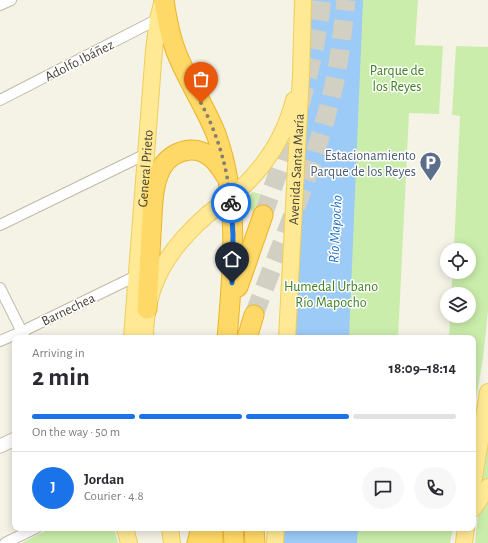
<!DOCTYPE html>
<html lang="en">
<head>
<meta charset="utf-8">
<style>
  :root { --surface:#fff; --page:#f7f7f7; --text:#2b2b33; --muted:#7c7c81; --line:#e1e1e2; --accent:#1a73e8 }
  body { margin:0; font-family:"Alegreya Sans",sans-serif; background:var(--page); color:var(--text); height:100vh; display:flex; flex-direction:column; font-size:15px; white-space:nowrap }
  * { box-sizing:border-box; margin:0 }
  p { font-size:13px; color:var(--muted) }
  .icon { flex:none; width:22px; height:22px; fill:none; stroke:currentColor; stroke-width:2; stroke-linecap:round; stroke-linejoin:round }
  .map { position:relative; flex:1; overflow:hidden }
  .details { position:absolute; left:12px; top:335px; width:464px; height:196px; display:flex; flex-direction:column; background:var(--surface); border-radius:8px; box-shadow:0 2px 10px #0003 }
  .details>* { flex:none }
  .controls { position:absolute; left:440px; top:243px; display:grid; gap:8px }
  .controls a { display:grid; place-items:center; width:36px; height:36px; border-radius:50%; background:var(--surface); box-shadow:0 2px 10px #0003; font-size:20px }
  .pin { position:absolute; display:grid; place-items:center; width:34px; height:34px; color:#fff; margin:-41px -17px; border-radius:50% 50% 50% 0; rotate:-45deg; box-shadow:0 0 4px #0007 }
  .pin .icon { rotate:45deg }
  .courier { position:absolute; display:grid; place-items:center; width:40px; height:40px; margin:-20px; border:3px solid #1a73e8; border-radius:50%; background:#fff; color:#222; box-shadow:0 1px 5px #0007 }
  .head em { font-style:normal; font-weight:700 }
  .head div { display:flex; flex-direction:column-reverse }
  .head { display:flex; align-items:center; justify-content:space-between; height:68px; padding:0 20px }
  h1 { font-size:26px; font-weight:700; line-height:30px }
  .bar { display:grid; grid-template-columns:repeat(4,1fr); gap:6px 4px; align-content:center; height:48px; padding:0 20px }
  .bar i { height:5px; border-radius:3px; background:var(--line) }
  .bar .active { background:var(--accent) }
  .bar p { grid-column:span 4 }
  .line { display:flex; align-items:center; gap:10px; padding:0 20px; border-top:1px solid var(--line) }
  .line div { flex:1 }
  .round { display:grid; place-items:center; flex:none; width:42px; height:42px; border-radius:21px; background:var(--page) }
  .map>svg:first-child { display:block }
</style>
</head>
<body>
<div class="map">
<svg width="488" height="543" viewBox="0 0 488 543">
  <rect width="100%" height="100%" fill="#f5f2e6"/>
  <g fill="#caedab">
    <polygon points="313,0 418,0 415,45 443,46 439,114 409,113 398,338 296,338"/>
    <polygon points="456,46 488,47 488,311 483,358 473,417 473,338 449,338 450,316 469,316 469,294 451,294 453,272 469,272 469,250 454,250 460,116 452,115"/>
    <polygon points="253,192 260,194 254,211 243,208 240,203"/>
    <polygon points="488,440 488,543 475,543 476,533"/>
    <polygon points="51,528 114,528 118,543 22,543"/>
    <polygon points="357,528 358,530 358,528 453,528 450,543 284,543"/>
  </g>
  <g fill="#9ccbf8">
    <polygon points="312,0 363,0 349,338 294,338 302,203"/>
    <polygon points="284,528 358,528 357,543 284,543"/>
  </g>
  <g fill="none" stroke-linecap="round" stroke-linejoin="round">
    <g stroke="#d2cfc3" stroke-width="19" stroke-dasharray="19 10" stroke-linecap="butt">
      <path d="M263,215c15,-42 31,-85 42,-128 8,-29 13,-58 17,-87"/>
      <path d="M254,315c29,-76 62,-151 80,-230 6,-28 9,-57 12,-85"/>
    </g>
    <defs>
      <g id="minor">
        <polyline points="0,5 11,0"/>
        <polyline points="0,100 158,19"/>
        <polyline points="0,225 146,154"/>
        <polyline points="0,288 25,338"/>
        <polyline points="0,341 21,332 136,276"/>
        <polyline points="5,543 36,528"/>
      </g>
      <polyline id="tertiary" points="0,446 15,439"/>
      <g id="primary">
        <path d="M238,191c28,-25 47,-55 56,-91"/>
        <path id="s1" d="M132,338l22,-288 4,-31 5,-19"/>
        <path d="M145,338c0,-54 23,-89 63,-124"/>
        <path id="s2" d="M287,338l14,-264 2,-74"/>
        <polyline points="473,484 488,392"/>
        <polyline points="473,509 488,487"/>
        <polyline points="125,528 129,543"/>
        <polyline points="170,528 172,543"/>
        <polyline points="275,543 276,528"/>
        <polyline points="464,543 466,528"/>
      </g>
      <g id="motorway">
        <path d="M164,0c3,21 7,42 16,61 11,25 26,48 36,73 24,66 17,136 11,204"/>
        <polyline points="238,287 263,215"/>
        <path d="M147,309c1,-25 3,-51 4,-76 2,-22 0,-46 11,-66 6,-10 17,-16 28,-17 17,-1 27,12 35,25"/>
        <polyline points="247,338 254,315"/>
        <polyline points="213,528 213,543"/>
        <polyline points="233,528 234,543"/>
        <polyline points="254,528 255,543"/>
        <polyline points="197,543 201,528"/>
      </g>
    </defs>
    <use href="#minor" stroke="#c1baa8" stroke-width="12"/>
    <use href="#tertiary" stroke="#c1baa8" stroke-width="15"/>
    <use href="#primary" stroke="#f0ce59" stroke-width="18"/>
    <use href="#motorway" stroke="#edb428" stroke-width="21"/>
    <use href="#minor" stroke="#fff" stroke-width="10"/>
    <use href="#tertiary" stroke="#fff" stroke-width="13"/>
    <use href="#primary" stroke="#ffe995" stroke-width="16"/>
    <use href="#motorway" stroke="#ffd967" stroke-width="19"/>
    <defs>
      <polyline id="primary-bridge" points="208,214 238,191"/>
    </defs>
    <use href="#primary-bridge" stroke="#f0ce59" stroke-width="18" stroke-linecap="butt"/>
    <use href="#primary-bridge" stroke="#ffe995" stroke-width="16"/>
  </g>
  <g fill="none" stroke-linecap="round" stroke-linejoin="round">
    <path stroke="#858073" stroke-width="4" stroke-dasharray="0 7.2" d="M201,103c17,32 26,64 30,100"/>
    <polyline stroke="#1a73e8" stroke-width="5" points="231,203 233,235 232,283"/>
  </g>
  <defs>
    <symbol id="parking-pin" viewBox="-11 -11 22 30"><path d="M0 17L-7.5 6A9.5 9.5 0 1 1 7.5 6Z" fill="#5c6f8a" stroke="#fff"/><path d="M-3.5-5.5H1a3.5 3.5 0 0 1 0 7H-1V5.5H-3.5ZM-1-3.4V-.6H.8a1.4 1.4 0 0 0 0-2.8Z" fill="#fff"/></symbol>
  </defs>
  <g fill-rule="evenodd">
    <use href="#parking-pin" x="418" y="150" width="25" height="34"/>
  </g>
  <g text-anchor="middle" stroke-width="3" stroke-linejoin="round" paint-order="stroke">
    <g font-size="14" fill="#484235" stroke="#fff">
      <text transform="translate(79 60) rotate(-27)" y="5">Adolfo Ibáñez</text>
      <text dy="5" stroke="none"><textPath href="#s1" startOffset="170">General Prieto</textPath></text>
      <text dy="5" stroke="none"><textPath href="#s2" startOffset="169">Avenida Santa María</textPath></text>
      <text transform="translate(68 309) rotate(-26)" y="5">Barnechea</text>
    </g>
    <g font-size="14" fill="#3e8022" stroke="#fff">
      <text x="397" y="75">Parque de<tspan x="397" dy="16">los Reyes</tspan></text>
      <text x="331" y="291">Humedal Urbano<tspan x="331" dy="16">Río Mapocho</tspan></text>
    </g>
    <g font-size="14" fill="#4e5e75" stroke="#fff" text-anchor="end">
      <text x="416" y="160">Estacionamiento<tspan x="416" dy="16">Parque de los Reyes</tspan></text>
    </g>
    <g font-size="15" font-style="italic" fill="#2271bf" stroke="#fff">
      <text transform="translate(335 229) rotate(-87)" y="5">Río Mapocho</text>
    </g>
  </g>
</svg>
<div class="controls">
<a><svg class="icon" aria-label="locate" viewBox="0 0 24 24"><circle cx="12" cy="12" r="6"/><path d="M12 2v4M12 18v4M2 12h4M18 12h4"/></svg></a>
<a><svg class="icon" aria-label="layers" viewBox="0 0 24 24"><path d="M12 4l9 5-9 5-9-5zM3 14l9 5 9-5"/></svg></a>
</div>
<div class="pin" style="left:201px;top:103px;background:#ea580c"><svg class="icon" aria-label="bag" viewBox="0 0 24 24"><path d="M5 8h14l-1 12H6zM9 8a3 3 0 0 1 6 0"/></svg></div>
<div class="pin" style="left:232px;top:283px;background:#1f2937"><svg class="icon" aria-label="home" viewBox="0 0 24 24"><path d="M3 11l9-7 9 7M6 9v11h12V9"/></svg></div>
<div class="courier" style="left:231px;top:203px"><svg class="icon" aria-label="bike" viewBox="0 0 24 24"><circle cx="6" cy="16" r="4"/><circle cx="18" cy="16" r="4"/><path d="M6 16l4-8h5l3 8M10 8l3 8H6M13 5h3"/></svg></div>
<section class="details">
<div class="head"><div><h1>2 min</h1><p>Arriving in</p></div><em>18:09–18:14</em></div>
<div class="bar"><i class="active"></i><i class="active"></i><i class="active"></i><i></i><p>On the way · 50 m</p></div>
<div class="line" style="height:72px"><b class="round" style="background:var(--accent);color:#fff">J</b><div><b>Jordan</b><p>Courier · 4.8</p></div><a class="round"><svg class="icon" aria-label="chat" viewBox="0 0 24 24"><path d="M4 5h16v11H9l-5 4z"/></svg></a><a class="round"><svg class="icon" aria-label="phone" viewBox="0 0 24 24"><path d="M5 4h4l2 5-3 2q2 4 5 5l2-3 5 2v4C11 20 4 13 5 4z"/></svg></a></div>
</section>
</div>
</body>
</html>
